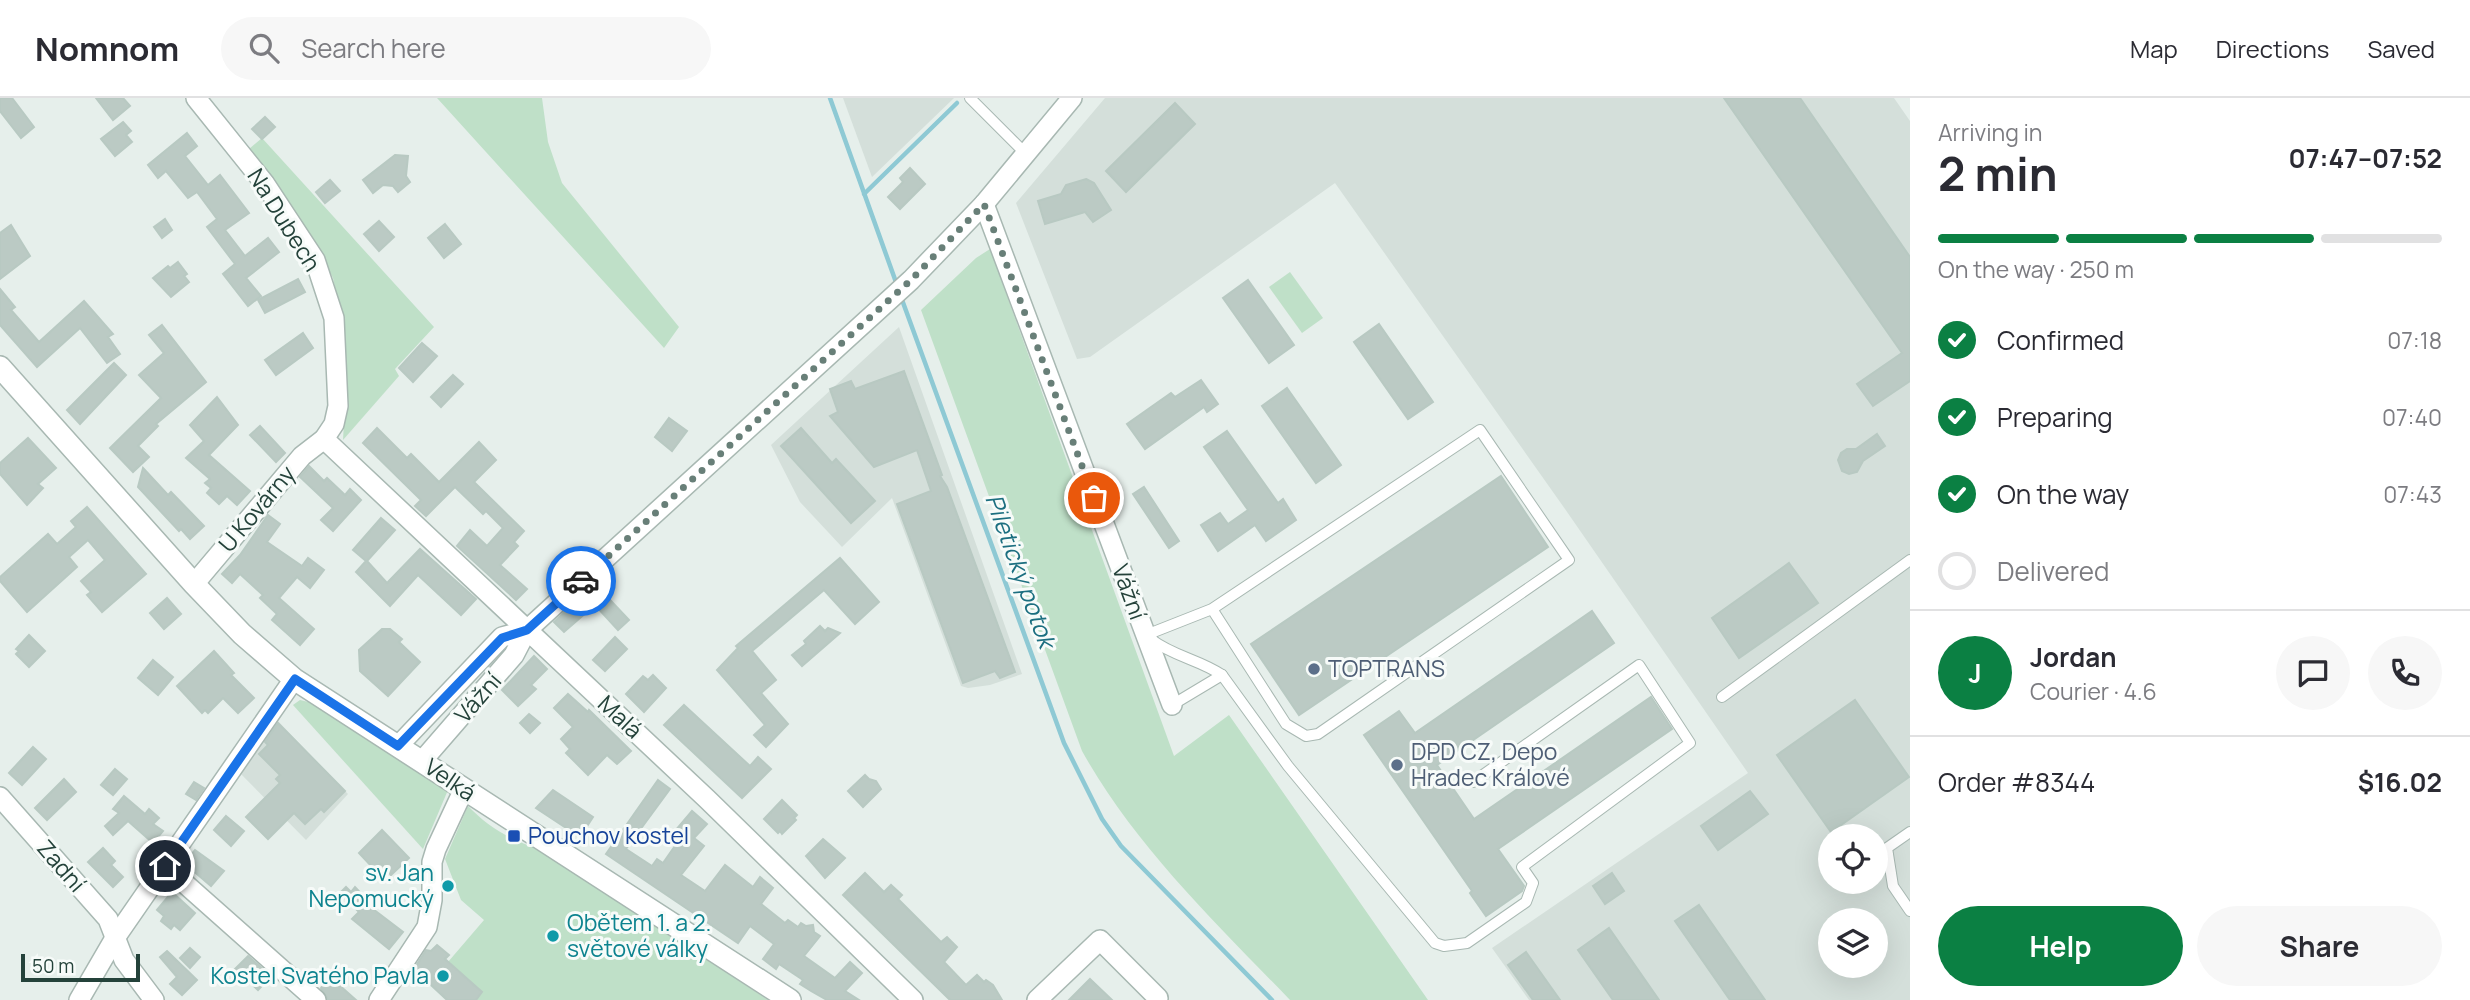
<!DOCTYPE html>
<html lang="en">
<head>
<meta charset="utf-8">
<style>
  :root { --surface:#fff; --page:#f7f7f7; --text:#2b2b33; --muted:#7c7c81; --line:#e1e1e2; --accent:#0b8043 }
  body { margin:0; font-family:Manrope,sans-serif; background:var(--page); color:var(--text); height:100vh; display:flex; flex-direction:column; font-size:26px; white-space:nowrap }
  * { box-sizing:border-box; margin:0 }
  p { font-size:23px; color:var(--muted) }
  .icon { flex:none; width:38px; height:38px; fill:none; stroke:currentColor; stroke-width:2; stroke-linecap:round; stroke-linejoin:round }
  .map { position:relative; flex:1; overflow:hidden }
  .panel { display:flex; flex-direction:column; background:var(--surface); width:560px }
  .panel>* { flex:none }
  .fabs { position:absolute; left:1818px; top:726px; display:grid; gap:14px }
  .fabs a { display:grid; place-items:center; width:70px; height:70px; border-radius:50%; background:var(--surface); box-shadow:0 7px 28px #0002; font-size:35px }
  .scale { position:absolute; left:21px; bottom:18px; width:119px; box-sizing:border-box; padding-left:7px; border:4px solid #24423a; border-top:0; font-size:19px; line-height:24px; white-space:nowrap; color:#24423a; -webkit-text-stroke:5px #f7fbf9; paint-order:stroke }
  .pin { position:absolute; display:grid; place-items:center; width:60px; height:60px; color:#fff; margin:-30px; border:4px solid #fff; border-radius:50%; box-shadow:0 2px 7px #0007 }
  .courier { position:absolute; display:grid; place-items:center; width:70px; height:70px; margin:-35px; border:5px solid #1a73e8; border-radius:50%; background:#fff; color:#222; box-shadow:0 2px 9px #0007 }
  .summary em { font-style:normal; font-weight:700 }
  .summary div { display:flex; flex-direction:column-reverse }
  .summary { display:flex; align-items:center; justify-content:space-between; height:119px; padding:0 28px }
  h1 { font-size:46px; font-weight:700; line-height:52px }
  .bar { display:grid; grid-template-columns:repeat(4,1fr); gap:10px 7px; align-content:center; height:84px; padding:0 28px }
  .bar i { height:9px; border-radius:5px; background:var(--line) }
  .bar .active { background:var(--accent) }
  .bar p { grid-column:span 4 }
  .line { display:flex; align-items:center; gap:18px; padding:0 28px; border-top:2px solid var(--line) }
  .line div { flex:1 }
  .round { display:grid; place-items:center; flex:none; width:74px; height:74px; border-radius:37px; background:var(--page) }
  ol { padding:0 28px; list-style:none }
  li { display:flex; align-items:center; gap:21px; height:77px }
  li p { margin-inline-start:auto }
  li .icon { padding:7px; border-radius:50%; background:var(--accent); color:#fff; stroke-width:4 }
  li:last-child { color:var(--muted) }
  li i { width:38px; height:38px; border:4px solid var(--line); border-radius:50% }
  .action { display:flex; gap:14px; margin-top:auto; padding:14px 28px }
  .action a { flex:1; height:80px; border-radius:42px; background:var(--accent); color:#fff; font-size:28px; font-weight:700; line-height:80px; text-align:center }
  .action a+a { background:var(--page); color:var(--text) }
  header { display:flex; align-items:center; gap:42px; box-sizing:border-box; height:98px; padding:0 35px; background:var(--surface); border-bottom:2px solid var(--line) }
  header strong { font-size:33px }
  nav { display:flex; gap:38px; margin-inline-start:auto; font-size:24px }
  .search { width:490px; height:63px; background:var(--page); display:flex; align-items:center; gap:18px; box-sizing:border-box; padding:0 24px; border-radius:38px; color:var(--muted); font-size:26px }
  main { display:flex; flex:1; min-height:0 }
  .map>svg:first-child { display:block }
</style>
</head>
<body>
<header>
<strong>Nomnom</strong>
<div class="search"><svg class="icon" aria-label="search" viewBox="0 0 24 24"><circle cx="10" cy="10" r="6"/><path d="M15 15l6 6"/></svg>Search here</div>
<nav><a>Map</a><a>Directions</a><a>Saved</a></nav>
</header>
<main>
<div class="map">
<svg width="1910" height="902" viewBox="0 0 1910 902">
  <rect width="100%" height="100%" fill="#e6efeb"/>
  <g fill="#d4dfda" fill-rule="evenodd">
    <polygon points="843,0 954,0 872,79"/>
    <path d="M1105,0h789l16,23v879h-381l-37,-52 256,-175 -183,-264 -230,-326 -245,174 -13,2 -61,-156zM1830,738h46v46h-46zM1830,822h46v46h-46z"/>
    <polygon points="899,229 1022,576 990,587 968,590 961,588 892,400 842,449 800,404 771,347"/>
    <polygon points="275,620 348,696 306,742 238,673"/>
  </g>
  <g fill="#bfe0c8">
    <polygon points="437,0 542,0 548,44 562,85 679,229 664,250"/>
    <polygon points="262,40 434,229 395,271 399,278 343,342 345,307 340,213 333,180 315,145 249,51"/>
    <path d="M990,151l184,507 55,-41 199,285h-138c-75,-78 -155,-154 -208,-249l-161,-441 55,-52z"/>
    <polygon points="1290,174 1323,220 1302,235 1269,189"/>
    <polygon points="300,602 317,606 448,692 423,751 293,607"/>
    <path d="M468,708c20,21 43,34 71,43l229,151h-292l6,-8 -34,-30 36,-42 -23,-20 -16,-41z"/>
  </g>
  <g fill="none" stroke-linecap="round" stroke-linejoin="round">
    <g stroke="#8ec9d4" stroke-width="4.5">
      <polyline points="830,0 897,187"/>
      <polyline points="864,96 957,5"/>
      <polyline points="901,199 1064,645 1102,721 1121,748 1272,902"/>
    </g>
  </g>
  <g fill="#bbcac4" stroke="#b8c9c2" stroke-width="2">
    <polygon points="0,0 12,0 34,29 21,40 0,13"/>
    <polygon points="96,0 123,0 130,8 113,22"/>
    <polygon points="1724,0 1800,0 1910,159 1910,283 1873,308 1857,286 1902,255"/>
    <polygon points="1175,5 1195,26 1126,94 1106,73"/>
    <polygon points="265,19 275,29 262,41 252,31"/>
    <polygon points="123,24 131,33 126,37 132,44 115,58 101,41"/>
    <polygon points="187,35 197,48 185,58 208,87 220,77 249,115 225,132 245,158 268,140 279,154 246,180 261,198 248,208 223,176 235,166 207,129 217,121 197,94 188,100 166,73 158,80 148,67"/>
    <polygon points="395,57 408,58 406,78 410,84 398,94 393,88 383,87 373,95 363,82"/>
    <polygon points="910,70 925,86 900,111 888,99 903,84 900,80"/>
    <polygon points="1086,81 1094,85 1111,112 1093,124 1085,114 1045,126 1038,103 1061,96 1066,87"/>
    <polygon points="330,82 340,93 325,105 316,94"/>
    <polygon points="165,121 172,132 162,140 154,129"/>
    <polygon points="379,123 394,139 379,153 364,136"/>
    <polygon points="445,126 461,146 444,160 428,140"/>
    <polygon points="11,127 30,158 0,181 0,135"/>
    <polygon points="178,164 187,176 184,178 189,184 171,199 153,180 168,168 170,170"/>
    <polygon points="298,181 305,194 265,215 258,202"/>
    <polygon points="1248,182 1294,247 1269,265 1223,200"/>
    <polygon points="0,191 15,209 11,212 39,244 84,203 113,236 108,239 120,256 107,265 80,230 37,269 0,227"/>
    <polygon points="1379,226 1433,304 1408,321 1354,244"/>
    <polygon points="162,227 206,284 156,326 158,328 138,348 149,359 133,374 110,350 161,300 139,277 164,255 149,237"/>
    <polygon points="303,235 313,250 276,277 265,262"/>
    <polygon points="422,245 437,258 413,284 399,270"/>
    <polygon points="114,265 126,277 80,326 67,312"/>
    <polygon points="904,273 942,377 940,378 947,389 1015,574 1000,580 995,573 963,585 897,406 931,393 917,352 874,369 830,318 838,314 830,291 851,283 855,291"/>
    <polygon points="453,277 463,286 441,309 431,299"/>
    <polygon points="1201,282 1218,306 1207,314 1204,309 1145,351 1127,326 1171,295 1175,299"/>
    <polygon points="1287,290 1341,367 1316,385 1262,308"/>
    <polygon points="217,299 238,327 209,357 250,393 237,407 227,398 219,406 207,395 211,390 205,385 210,381 186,360 204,343 190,327"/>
    <polygon points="669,320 687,333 672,353 655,339"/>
    <polygon points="260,328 285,355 276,364 250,337"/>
    <polygon points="377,330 407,360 411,356 439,384 479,344 496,362 474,384 524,433 514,444 518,448 500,467 527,491 516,502 457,448 470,432 487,448 503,430 486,413 483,416 455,389 426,418 415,408 421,402 363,345"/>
    <polygon points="801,330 832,365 836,361 875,403 851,425 781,348"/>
    <polygon points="1227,333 1278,405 1283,401 1296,422 1266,443 1255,427 1218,453 1201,427 1220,415 1228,426 1248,412 1204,349"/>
    <polygon points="1877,336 1885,348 1863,363 1857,374 1849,376 1842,373 1838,362 1841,355 1847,351 1856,351"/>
    <polygon points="28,340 56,370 38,386 43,390 27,407 0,376 0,365"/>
    <polygon points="309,368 324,383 327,380 345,397 350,391 361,402 333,433 321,422 333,410 300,379"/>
    <polygon points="143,370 168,397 171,394 204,428 190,441 181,431 179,433 138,389"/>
    <polygon points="1501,378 1548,449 1299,617 1251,546"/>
    <polygon points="1144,389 1179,443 1169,450 1133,396"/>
    <polygon points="87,409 146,476 102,514 87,497 91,494 81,483 105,462 88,442 69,459 77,469 27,514 0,483 0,479 48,436 57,446 76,429 71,423"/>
    <polygon points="268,417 280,426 267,444 302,468 308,460 324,472 310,490 297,479 279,500 314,531 300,547 272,522 277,516 260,500 263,497 240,476 232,485 222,476 240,457"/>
    <polygon points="381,420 395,432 367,463 387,485 420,451 476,501 461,517 418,477 390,508 356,474 366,463 353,452"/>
    <polygon points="840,460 879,504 855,526 824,492 752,553 776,582 761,595 788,626 766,649 754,637 765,627 717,572 738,550 736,548"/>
    <polygon points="1789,465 1818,505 1739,560 1712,520"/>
    <polygon points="595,486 629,522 618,532 595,507 564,534 554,524"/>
    <polygon points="167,500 181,516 164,531 150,515"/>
    <polygon points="1592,513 1614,545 1437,667 1474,721 1651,599 1672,631 1498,751 1524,788 1522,793 1486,818 1470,795 1472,793 1364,637 1399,613 1415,635"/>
    <polygon points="820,528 825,533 828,530 840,535 802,568 792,557 806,546 804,543"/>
    <polygon points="382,531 390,531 402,541 399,544 420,564 388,598 360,573 359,552"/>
    <polygon points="29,537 45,553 29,569 16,556 19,553 16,551"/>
    <polygon points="615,539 627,551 605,573 593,562"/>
    <polygon points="214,553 234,575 231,577 254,600 238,615 223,600 208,615 205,612 202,615 177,588"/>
    <polygon points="534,558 547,571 531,587 536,591 518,608 502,592"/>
    <polygon points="153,562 173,579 158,597 138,580"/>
    <polygon points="653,577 666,590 644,614 626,596 643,578 648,582"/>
    <polygon points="568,596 588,614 589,612 631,653 617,666 607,657 588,677 566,655 570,651 561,641 573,629 554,610"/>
    <polygon points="1855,602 1909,679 1831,734 1777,657"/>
    <polygon points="684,607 750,668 758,659 771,671 742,700 664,627"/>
    <polygon points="529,616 540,625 530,635 520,625"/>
    <polygon points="278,625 345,693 324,714 321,711 305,726 294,715 268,741 246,719 280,685 276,681 280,677 259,656 268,647 265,644"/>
    <polygon points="33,649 46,661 22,687 9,675"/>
    <polygon points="115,671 127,681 113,697 101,687"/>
    <polygon points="865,677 869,681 876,683 881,691 863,709 848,693"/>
    <polygon points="64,681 76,694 47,722 35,710"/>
    <polygon points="658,682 670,691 626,751 652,768 657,761 663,765 677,745 670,739 692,713 707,726 694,740 704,748 681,777 705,793 725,767 753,789 760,779 773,790 761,806 785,825 788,822 798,829 801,825 806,828 813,827 814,834 820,838 804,858 835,880 850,864 862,875 845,893 859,902 827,902 811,893 800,886 803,882 779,866 776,871 763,861 774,846 750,828 738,845 606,756"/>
    <polygon points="194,684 204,690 196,702 186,696"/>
    <polygon points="553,692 593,719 580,739 536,710"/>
    <polygon points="1750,693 1768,716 1718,752 1701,728"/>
    <polygon points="124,698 145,716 149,711 159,720 153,726 163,733 153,745 128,723 113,737 105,728 119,715 113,711"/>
    <polygon points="782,702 797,717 794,720 796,722 782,736 780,733 778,735 764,721"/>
    <polygon points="226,718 244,733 231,748 214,732"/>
    <polygon points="382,732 409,760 391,777 381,766 375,772 359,755"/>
    <polygon points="823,741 845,760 825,780 806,758"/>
    <polygon points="103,750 115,763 111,767 123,779 113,789 88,764"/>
    <polygon points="195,752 224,773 211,788 184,765"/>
    <polygon points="865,775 884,794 891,787 902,797 898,801 941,844 947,839 957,849 944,864 966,887 977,877 984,884 986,882 993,887 1002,902 950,902 843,797"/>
    <polygon points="1612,775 1624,793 1605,806 1593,788"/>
    <polygon points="346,789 351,794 355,789 371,806 369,808 403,834 389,851 352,821 359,814 340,795"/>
    <polygon points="172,794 195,815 180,832 174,827 171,831 161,823 164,818 157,812"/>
    <polygon points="1699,807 1765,902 1730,902 1675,823"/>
    <polygon points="1609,830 1659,902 1613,902 1578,852"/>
    <polygon points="437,847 449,857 445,861 482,894 476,902 447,902 414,871 426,852 431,853"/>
    <polygon points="190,850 200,859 190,870 180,860"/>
    <polygon points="167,853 197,882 182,897 170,886 177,879 160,859"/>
    <polygon points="1526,854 1560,902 1533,902 1508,867"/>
    <polygon points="248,858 271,878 258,892 235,871"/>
    <polygon points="330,879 356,902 328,902 321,890"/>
    <polygon points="1090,881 1112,902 1069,902"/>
  </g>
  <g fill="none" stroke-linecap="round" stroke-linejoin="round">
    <defs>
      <g id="service">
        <polyline points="970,0 1026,56"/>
        <polyline points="1146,537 1212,511 1480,332 1569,462 1318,636 1306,638 1286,626 1212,511"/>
        <path d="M1152,542c21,16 48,20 70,35"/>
        <polyline points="1722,599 1910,462"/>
        <polyline points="1172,607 1222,577 1288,668 1435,845 1444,848 1467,845 1526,804 1533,785 1522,769 1690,645 1639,567 1473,684"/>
        <polyline points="1910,734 1887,750 1893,788 1910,813"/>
      </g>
      <g id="minor">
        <polyline points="984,106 1172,607"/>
        <polyline points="324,341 707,701 913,902"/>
        <polyline points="194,486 302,358 324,341 334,326 338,308 334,220 315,162 265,86 196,0"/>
        <polyline points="398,648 502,539 527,532"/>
        <polyline points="422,663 514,557 527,532 911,182 984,106 1072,0"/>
        <polyline points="0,699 108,821 124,862 154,902"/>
        <polyline points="165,768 316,902"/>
        <polyline points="79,902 115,840 294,581"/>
        <polyline points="379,902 427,829 432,802 432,764 436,751 464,691"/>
        <polyline points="1037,902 1100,842 1158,900"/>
      </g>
      <polyline id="tertiary" points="0,269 194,486 242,536 294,581 790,902"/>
    </defs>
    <use href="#service" stroke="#a8b8b2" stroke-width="12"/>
    <use href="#minor" stroke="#a8b8b2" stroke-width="22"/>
    <use href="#tertiary" stroke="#a8b8b2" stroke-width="24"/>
    <use href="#service" stroke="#fff" stroke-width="10"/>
    <use href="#minor" stroke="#fff" stroke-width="19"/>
    <use href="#tertiary" stroke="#fff" stroke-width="21"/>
  </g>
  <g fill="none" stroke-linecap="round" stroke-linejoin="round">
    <polyline stroke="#687f78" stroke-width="7" stroke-dasharray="0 12.6" points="581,483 911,182 984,106 1094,400"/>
    <polyline stroke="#1a73e8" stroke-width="9" points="165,768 295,581 398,648 502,540 527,532 581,483"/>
  </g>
  <g fill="#5c6f8a" stroke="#f7fbf9" stroke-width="2.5">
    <circle cx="1314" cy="571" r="7"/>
    <circle cx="1397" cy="667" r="7"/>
  </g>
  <rect fill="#1a4fb4" stroke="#f7fbf9" stroke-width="2.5" x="507" y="731" width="14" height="14" rx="3.5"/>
  <g fill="#0f9aa8" stroke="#f7fbf9" stroke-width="2.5">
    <circle cx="448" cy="788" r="7"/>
    <circle cx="553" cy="838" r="7"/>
    <circle cx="443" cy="878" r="7"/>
  </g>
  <g text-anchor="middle" stroke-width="6" stroke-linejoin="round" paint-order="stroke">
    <g font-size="23" fill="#24423a" stroke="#f7fbf9">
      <text transform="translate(284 122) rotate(58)" y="8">Na Dubech</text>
      <text transform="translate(257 411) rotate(-50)" y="8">U Kovárny</text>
      <text transform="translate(1129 494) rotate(70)" y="8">Vážní</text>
      <text transform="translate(478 600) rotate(-49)" y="8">Vážní</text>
      <text transform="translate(620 619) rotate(43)" y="8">Malá</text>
      <text transform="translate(450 682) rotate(34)" y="8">Velká</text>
      <text transform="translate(61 768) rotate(49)" y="8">Zadní</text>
    </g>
    <g font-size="23" fill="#4e5e75" stroke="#f7fbf9" text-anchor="start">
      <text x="1328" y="579">TOPTRANS</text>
      <text x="1411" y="662">DPD CZ, Depo<tspan x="1411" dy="26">Hradec Králové</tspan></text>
    </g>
    <g font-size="23" fill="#164399" stroke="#f7fbf9" text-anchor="start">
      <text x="528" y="746">Pouchov kostel</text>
    </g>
    <g font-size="23" fill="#0d838f" stroke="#f7fbf9" text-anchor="end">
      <text x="434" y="783">sv. Jan<tspan x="434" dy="26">Nepomucký</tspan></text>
      <text x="567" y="833" text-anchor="start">Obětem 1. a 2.<tspan x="567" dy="26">světové války</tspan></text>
      <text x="429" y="886">Kostel Svatého Pavla</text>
    </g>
    <g font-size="24" font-style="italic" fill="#1c6f80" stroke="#f7fbf9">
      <text transform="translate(1020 473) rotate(70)" y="8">Piletický potok</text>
    </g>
  </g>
</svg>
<div class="fabs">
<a><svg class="icon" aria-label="locate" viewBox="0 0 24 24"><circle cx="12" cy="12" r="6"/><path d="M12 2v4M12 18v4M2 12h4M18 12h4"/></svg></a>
<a><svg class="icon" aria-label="layers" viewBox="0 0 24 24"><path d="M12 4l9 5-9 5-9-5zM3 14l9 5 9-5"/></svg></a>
</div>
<div class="scale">50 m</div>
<div class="pin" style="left:1094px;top:400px;background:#ea580c"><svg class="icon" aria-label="bag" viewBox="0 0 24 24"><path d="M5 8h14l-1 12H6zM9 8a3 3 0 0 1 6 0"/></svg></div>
<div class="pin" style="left:165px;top:768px;background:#1f2937"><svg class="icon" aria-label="home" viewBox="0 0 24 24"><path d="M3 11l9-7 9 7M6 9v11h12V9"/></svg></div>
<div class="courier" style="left:581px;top:483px"><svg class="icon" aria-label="car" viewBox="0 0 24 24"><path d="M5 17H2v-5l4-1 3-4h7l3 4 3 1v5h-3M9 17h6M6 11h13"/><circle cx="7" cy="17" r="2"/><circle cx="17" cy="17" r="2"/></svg></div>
</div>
<section class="panel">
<div class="summary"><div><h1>2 min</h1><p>Arriving in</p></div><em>07:47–07:52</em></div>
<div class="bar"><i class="active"></i><i class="active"></i><i class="active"></i><i></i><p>On the way · 250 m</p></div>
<ol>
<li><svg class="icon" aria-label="check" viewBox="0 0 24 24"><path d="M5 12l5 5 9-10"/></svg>Confirmed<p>07:18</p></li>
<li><svg class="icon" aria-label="check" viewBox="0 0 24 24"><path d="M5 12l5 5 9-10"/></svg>Preparing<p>07:40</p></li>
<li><svg class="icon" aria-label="check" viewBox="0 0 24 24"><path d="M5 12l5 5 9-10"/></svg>On the way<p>07:43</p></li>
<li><i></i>Delivered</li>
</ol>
<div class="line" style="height:126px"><b class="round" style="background:var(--accent);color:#fff">J</b><div><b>Jordan</b><p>Courier · 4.6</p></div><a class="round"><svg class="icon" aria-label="chat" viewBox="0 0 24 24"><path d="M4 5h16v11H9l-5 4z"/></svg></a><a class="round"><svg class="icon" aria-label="phone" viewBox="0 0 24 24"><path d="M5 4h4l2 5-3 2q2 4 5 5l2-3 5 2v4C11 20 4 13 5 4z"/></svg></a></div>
<div class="line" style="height:91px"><div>Order #8344</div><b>$16.02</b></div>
<div class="action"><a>Help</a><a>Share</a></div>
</section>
</main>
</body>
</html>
